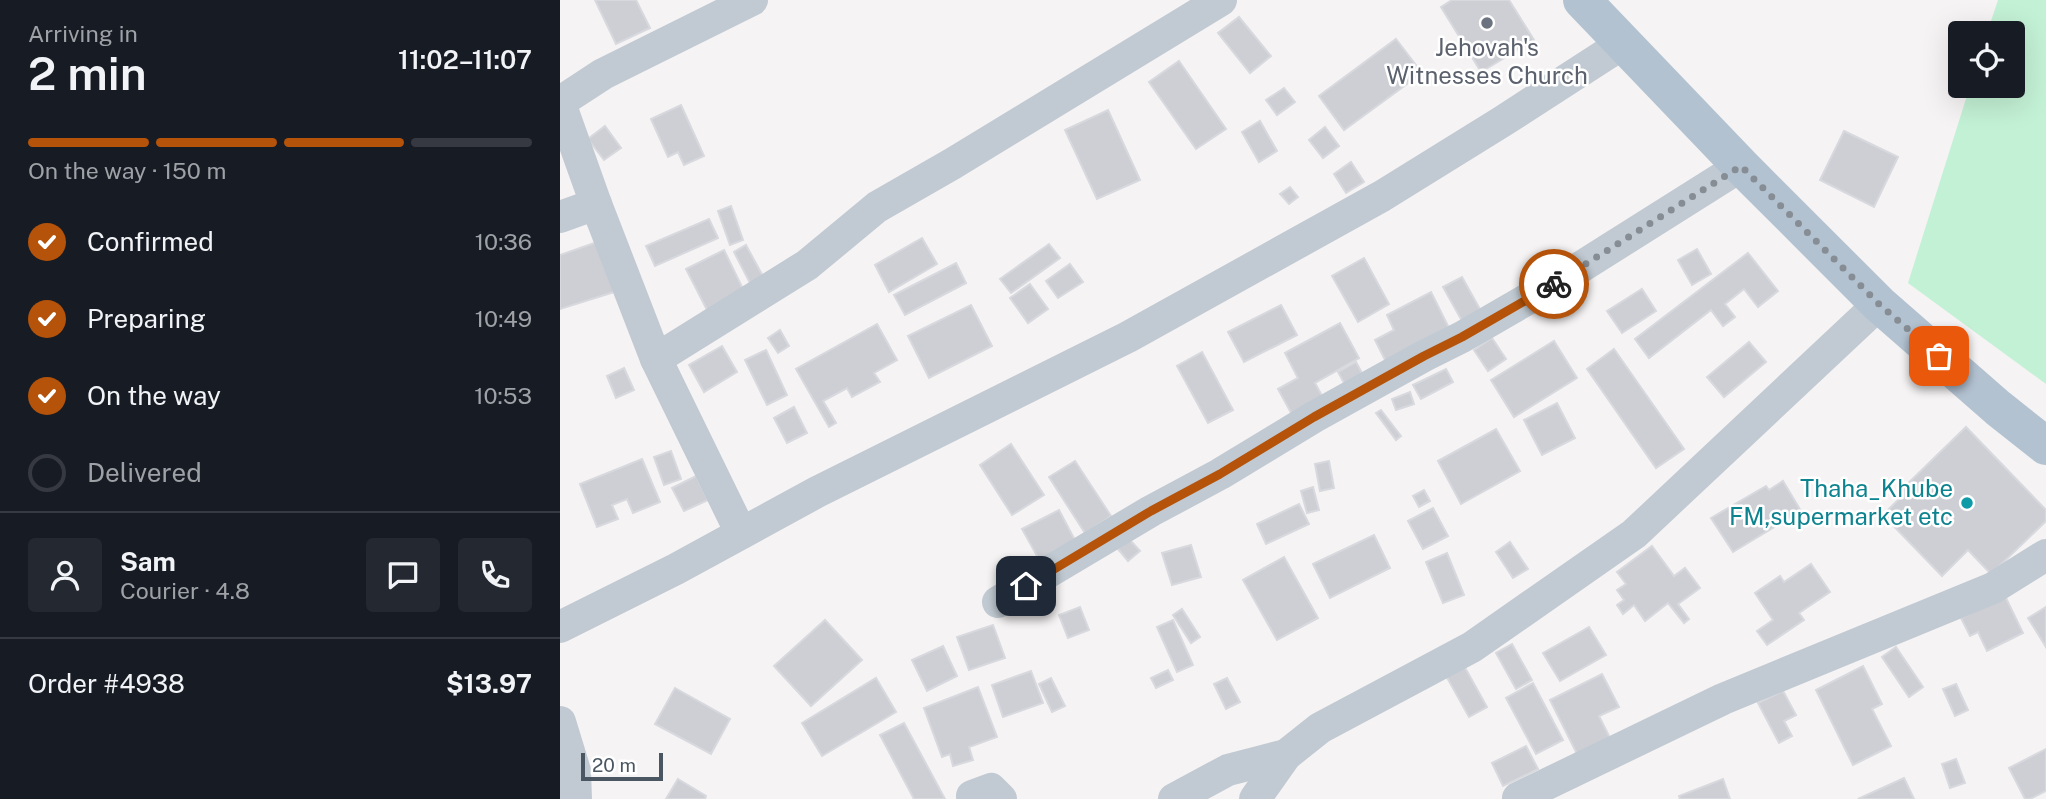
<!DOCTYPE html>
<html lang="en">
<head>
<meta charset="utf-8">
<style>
  :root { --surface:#171b24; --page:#242831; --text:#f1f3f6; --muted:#9ea1a6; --line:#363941; --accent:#b45309 }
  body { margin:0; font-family:"Public Sans",sans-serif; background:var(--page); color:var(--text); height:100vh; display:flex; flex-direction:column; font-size:26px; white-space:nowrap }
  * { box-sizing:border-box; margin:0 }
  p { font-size:23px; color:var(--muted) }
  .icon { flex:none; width:38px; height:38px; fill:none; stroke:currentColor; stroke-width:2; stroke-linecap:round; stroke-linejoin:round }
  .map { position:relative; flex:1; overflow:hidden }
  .side { display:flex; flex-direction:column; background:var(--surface); width:560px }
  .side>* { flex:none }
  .fabs { position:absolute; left:1388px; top:21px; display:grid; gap:14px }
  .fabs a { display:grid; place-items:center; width:77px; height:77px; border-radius:7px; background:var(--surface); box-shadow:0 7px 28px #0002; font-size:35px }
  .scale { position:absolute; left:21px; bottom:18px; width:82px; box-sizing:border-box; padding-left:7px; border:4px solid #4a5661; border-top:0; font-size:19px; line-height:24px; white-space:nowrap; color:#4a5661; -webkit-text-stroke:5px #fff; paint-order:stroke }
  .pin { position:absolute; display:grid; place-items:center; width:60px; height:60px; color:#fff; margin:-30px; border-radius:14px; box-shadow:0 4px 10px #0006 }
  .courier { position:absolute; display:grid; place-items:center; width:70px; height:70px; margin:-35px; border:5px solid #b45309; border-radius:50%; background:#fff; color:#222; box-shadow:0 2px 9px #0007 }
  .summary em { font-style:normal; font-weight:600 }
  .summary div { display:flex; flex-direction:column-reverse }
  .summary { display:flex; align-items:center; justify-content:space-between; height:119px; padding:0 28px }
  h1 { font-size:46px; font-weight:600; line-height:52px }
  .bar { display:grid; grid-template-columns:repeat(4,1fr); gap:10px 7px; align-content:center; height:84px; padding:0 28px }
  .bar i { height:9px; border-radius:5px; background:var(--line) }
  .bar .selected { background:var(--accent) }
  .bar p { grid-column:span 4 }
  .line { display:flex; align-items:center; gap:18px; padding:0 28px; border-top:2px solid var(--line) }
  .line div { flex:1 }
  .round { display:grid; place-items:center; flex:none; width:74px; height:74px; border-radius:7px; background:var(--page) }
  ol { padding:0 28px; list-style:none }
  li { display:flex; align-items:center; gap:21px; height:77px }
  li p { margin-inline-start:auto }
  li .icon { padding:7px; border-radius:50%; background:var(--accent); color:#fff; stroke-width:4 }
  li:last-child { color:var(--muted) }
  li i { width:38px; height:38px; border:4px solid var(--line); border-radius:50% }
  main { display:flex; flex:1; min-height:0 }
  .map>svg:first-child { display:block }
</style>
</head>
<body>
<main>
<section class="side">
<div class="summary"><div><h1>2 min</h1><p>Arriving in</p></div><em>11:02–11:07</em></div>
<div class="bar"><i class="selected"></i><i class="selected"></i><i class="selected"></i><i></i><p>On the way · 150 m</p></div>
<ol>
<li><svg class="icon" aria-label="check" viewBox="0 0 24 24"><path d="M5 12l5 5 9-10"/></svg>Confirmed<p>10:36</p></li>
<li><svg class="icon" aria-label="check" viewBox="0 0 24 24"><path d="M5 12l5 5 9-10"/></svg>Preparing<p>10:49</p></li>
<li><svg class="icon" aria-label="check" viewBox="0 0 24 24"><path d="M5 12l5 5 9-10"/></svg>On the way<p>10:53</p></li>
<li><i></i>Delivered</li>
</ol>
<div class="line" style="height:126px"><a class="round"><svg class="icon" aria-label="person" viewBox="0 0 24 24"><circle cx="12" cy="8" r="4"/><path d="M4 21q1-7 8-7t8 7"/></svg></a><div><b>Sam</b><p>Courier · 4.8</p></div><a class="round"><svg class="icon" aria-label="chat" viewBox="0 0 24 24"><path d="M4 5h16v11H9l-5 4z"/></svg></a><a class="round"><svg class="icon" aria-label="phone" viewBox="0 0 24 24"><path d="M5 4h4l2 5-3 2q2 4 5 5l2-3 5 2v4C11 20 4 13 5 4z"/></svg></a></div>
<div class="line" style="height:91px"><div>Order #4938</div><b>$13.97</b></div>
</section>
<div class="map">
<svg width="1486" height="799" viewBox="0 0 1486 799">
  <rect width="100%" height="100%" fill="#f5f3f3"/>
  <polygon fill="#c3f1d5" points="1438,0 1486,0 1486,384 1348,283 1410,86 1452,86 1452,33 1427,33"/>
  <g fill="#cdcfd5" stroke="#d7d9de" stroke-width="2">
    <polygon points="35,0 76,0 90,28 56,44"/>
    <polygon points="892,0 949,0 974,40 921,72 881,7"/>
    <polygon points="679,17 711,56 690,73 658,33"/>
    <polygon points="836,39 862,73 784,130 759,96"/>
    <polygon points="619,61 666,129 636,149 589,82"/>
    <polygon points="724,88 735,102 717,115 706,100"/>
    <polygon points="121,105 144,156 124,165 118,152 108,157 91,119"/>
    <polygon points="548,110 580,180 537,199 505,130"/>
    <polygon points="700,121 717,151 699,162 682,132"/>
    <polygon points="45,126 61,148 44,160 28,139"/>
    <polygon points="765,127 779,146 763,158 749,140"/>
    <polygon points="1284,131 1338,157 1314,207 1260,180"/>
    <polygon points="791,162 804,182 786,193 774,174"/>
    <polygon points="730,187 738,197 729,204 720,194"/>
    <polygon points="171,206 183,240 170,245 158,211"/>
    <polygon points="149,219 158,238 95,266 86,246"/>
    <polygon points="362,238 377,264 329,292 315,265"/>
    <polygon points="37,242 54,292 0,309 0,255"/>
    <polygon points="489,244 500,258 451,293 440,279"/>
    <polygon points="186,245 205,280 192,287 174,252"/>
    <polygon points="1137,249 1151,274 1132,285 1118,260"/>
    <polygon points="164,250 184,291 147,310 126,269"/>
    <polygon points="1188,253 1218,291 1198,307 1184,289 1165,304 1175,317 1163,326 1151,310 1089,358 1075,339"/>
    <polygon points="804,258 829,304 798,322 772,276"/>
    <polygon points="396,263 406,283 345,315 334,295"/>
    <polygon points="510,264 523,282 498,298 486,281"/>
    <polygon points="902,277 921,311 902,321 883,287"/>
    <polygon points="470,284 488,309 468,323 450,298"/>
    <polygon points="1082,289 1096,311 1062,333 1047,311"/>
    <polygon points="871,292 893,336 829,368 815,340 834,330 827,315"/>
    <polygon points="411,305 432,346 369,378 348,336"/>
    <polygon points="721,305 737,335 684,362 668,332"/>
    <polygon points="780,323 799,358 755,383 767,405 736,422 718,389 738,378 725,353"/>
    <polygon points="317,324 337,360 314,373 320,382 292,397 287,388 263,401 276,423 269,427 236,369"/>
    <polygon points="220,330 229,346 218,353 208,338"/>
    <polygon points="932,338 946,359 928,371 914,350"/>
    <polygon points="994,341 1017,378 954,417 931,380"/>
    <polygon points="1189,342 1206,362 1164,397 1147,377"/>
    <polygon points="162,346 177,372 144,392 129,365"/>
    <polygon points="1054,349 1124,449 1096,468 1027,369"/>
    <polygon points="206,350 227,395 207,405 185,360"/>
    <polygon points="642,352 673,410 648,423 617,366"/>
    <polygon points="796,362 808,384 790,394 778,372"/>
    <polygon points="64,368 74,390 56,398 47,376"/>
    <polygon points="886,369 893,382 861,399 853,385"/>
    <polygon points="850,392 854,404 836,410 832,399"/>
    <polygon points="997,403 1015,438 982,455 964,420"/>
    <polygon points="234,407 247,433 227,443 214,418"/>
    <polygon points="821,410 841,436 836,440 816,413"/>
    <polygon points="1406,427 1486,510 1486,521 1431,574 1408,550 1382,576 1323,515 1342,496 1339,492"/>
    <polygon points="936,429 960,471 901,504 878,461"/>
    <polygon points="451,444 484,495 452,515 420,465"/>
    <polygon points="111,451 121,479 104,485 94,457"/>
    <polygon points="82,459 100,502 73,513 67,499 52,505 58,519 37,527 20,484"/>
    <polygon points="515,461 551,516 525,533 489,477"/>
    <polygon points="769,461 774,488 760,491 755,464"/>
    <polygon points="136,476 148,500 124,511 112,488"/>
    <polygon points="1223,481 1241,511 1173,552 1151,518 1206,486 1209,490"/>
    <polygon points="753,487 759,510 747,513 741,491"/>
    <polygon points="864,490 870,501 859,507 853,496"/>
    <polygon points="739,504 749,524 706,544 697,524"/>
    <polygon points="873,508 888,536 863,549 848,521"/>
    <polygon points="499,510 517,544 481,563 462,529"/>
    <polygon points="814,535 830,568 770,598 753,564"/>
    <polygon points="569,539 580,551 568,561 558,549"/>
    <polygon points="950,542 968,569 953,578 936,552"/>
    <polygon points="631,545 641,577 612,585 602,553"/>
    <polygon points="1092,546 1114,576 1125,568 1140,588 1118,604 1129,619 1124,623 1108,603 1085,621 1074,605 1063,614 1057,605 1064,600 1057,590 1066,584 1057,572"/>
    <polygon points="887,553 904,595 883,603 866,562"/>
    <polygon points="724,557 758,618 717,640 683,580"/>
    <polygon points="1251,564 1270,592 1239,613 1244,620 1207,645 1197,631 1213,620 1195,593 1220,576 1224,582"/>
    <polygon points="1445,596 1463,633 1427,651 1418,632 1410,636 1401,618"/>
    <polygon points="520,607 529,630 508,638 499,615"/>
    <polygon points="1486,607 1486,647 1468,618"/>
    <polygon points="622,609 640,637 631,643 613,615"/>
    <polygon points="265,620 302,660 251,706 214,666"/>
    <polygon points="613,620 633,665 617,672 597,627"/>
    <polygon points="433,625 445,658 409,670 397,637"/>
    <polygon points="1029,627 1046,655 1000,681 983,653"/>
    <polygon points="952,644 972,680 956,689 936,653"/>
    <polygon points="383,646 397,676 367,691 352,660"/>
    <polygon points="1336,647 1363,687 1349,697 1322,657"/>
    <polygon points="903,664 927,707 909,717 885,674"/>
    <polygon points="1303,666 1322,704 1312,709 1331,746 1293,765 1256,690"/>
    <polygon points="608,670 613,680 596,688 591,678"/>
    <polygon points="471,671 483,703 443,717 432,685"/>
    <polygon points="1042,674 1059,707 1039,716 1050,738 1017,754 990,700"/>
    <polygon points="316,678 336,712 262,756 242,723"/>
    <polygon points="491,678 505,706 492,712 479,684"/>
    <polygon points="667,678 680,702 666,709 654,684"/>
    <polygon points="973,683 1003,740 976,754 946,698"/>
    <polygon points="1396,684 1408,710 1395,716 1383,689"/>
    <polygon points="418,687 437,737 409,747 413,760 393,766 390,754 382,757 364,708"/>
    <polygon points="115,688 170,719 151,754 95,724"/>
    <polygon points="1223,691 1236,715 1224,721 1232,736 1219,743 1198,703"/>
    <polygon points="344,723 385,799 354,799 320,735"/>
    <polygon points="966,746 978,769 943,786 932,763"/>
    <polygon points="1486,749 1486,791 1470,799 1465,799 1449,768"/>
    <polygon points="1396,759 1405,783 1390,788 1382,764"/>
    <polygon points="1344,778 1354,799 1298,799"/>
    <polygon points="118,779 146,796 145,799 106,799"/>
    <polygon points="1163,779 1170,799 1120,799 1119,796"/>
  </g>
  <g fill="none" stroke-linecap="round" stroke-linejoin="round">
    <g stroke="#c1cad2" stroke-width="32">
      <polyline points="0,102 43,74 192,0"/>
      <polyline points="0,103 36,204 96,359 181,533"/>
      <polyline points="0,217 36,204"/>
      <polyline points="96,359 247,265 317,207 392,164 661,0"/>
      <polyline points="438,602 591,511 660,474 754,417 864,356 902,337 997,282 1181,166"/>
      <polyline points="0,627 116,569 257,492 568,337 822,196 943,121 1062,44"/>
      <polyline points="0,722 15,771 16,799"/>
      <polyline points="412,796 431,789 441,799"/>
      <polyline points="614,799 668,770 726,755"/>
      <polyline points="695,799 726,755 760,728 912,647 1074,534 1319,304"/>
      <polyline points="959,799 958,798 1163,699 1433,588 1486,555"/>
    </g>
    <polyline stroke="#b3c2d1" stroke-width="38" points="1022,0 1181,166 1319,304 1438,408 1486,446"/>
  </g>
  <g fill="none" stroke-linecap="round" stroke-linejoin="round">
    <polyline stroke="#868d94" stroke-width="7" stroke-dasharray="0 12.6" points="994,284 1181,166 1319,304 1379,356"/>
    <polyline stroke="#b45309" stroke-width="9" points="466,586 591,511 660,474 754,417 864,356 902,337 994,284"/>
  </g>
  <circle fill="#6b7280" stroke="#fff" stroke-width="2.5" cx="927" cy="23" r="7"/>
  <circle fill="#0f9aa8" stroke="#fff" stroke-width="2.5" cx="1407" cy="503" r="7"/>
  <g text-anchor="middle" stroke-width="5" stroke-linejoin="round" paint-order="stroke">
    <g font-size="24" fill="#5b616d" stroke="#fff">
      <text x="927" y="56">Jehovah's<tspan x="927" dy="28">Witnesses Church</tspan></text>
    </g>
    <g font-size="24" fill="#0d838f" stroke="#fff" text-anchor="end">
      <text x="1393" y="497">Thaha_Khube<tspan x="1393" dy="28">FM,supermarket etc</tspan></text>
    </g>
  </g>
</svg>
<div class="fabs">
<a><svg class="icon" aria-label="locate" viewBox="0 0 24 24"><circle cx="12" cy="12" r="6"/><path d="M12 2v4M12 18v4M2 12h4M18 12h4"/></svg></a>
</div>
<div class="scale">20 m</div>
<div class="pin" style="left:1379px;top:356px;background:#ea580c"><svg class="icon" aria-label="bag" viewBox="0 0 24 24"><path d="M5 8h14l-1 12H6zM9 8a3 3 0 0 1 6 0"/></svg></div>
<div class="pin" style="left:466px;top:586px;background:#1f2937"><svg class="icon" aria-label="home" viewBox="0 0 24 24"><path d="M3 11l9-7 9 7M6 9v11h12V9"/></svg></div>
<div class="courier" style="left:994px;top:284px"><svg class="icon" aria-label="bike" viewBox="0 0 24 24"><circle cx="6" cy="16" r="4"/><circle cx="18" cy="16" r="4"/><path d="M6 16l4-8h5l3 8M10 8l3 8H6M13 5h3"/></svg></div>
</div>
</main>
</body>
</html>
